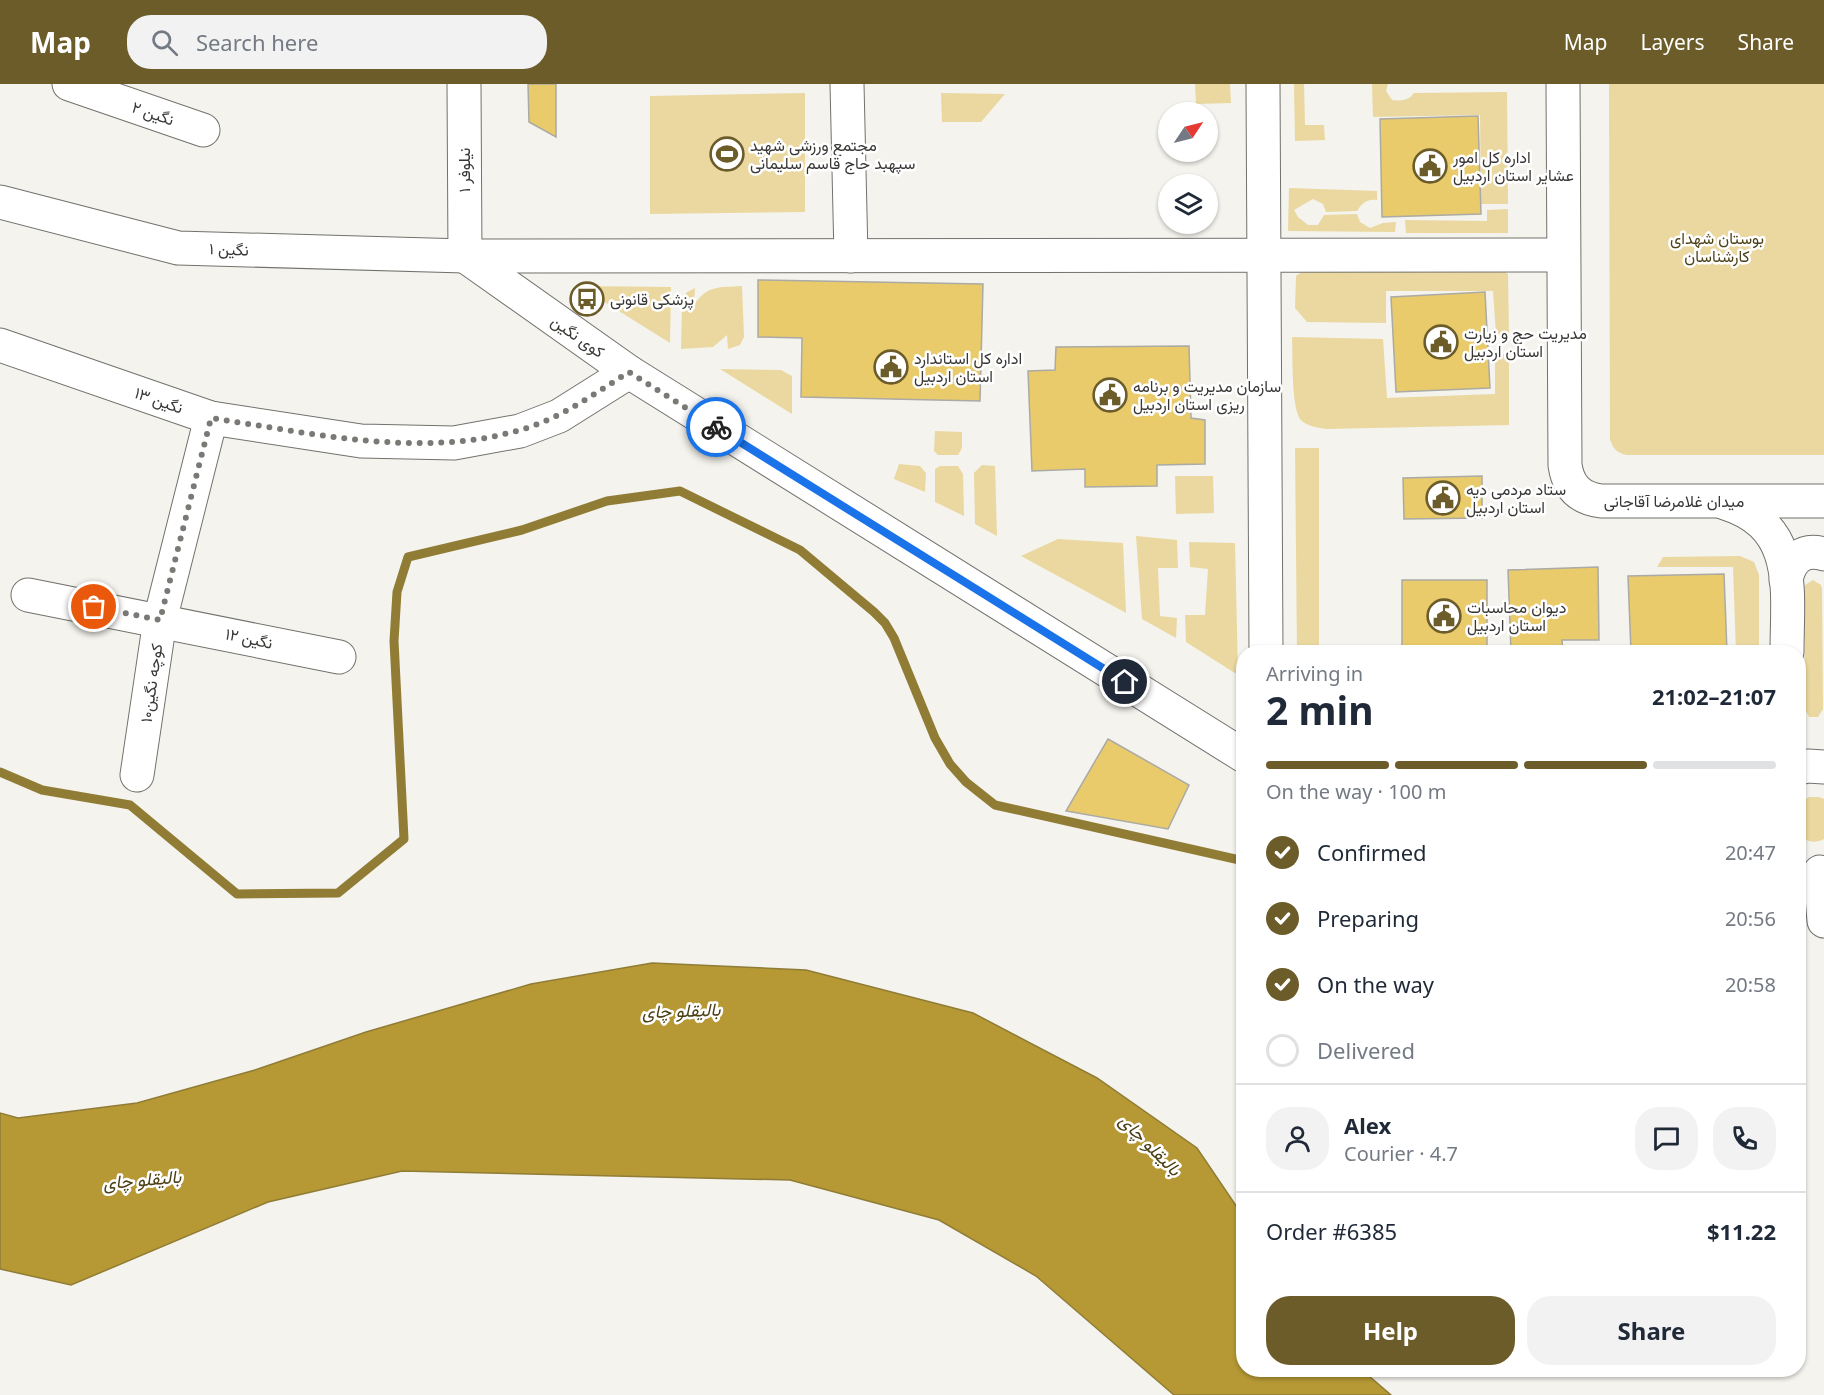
<!DOCTYPE html>
<html lang="en">
<head>
<meta charset="utf-8">
<style>
  :root { --surface:#fff; --page:#f2f2f3; --text:#1f2937; --muted:#747a83; --line:#e0e1e3; --accent:#6c5c2a }
  body { margin:0; font-family:"Noto Sans",Vazirmatn,sans-serif; background:var(--page); color:var(--text); height:100vh; display:flex; flex-direction:column; font-size:22px; white-space:nowrap }
  * { box-sizing:border-box; margin:0 }
  p { font-size:20px; color:var(--muted) }
  .icon { flex:none; width:33px; height:33px; fill:none; stroke:currentColor; stroke-width:2; stroke-linecap:round; stroke-linejoin:round }
  .map { position:relative; flex:1; overflow:hidden }
  .side { position:absolute; left:1236px; top:561px; width:570px; height:732px; display:flex; flex-direction:column; background:var(--surface); border-radius:24px; box-shadow:0 2px 4px #0004 }
  .side>* { flex:none }
  .needle { width:39px; rotate:55deg }
  .fabs { position:absolute; left:1158px; top:18px; display:grid; gap:12px }
  .fabs a { display:grid; place-items:center; width:60px; height:60px; border-radius:50%; background:var(--surface); box-shadow:0 2px 4px #0004; font-size:30px }
  .pin { position:absolute; display:grid; place-items:center; width:51px; height:51px; color:#fff; margin:-26px; border:3px solid #fff; border-radius:50%; box-shadow:0 2px 6px #0007 }
  .courier { position:absolute; display:grid; place-items:center; width:60px; height:60px; margin:-30px; border:4px solid #1a73e8; border-radius:50%; background:#fff; color:#222; box-shadow:0 2px 8px #0007 }
  .headline em { font-style:normal; font-weight:700 }
  .headline div { display:flex; flex-direction:column-reverse }
  .headline { display:flex; align-items:center; justify-content:space-between; height:102px; padding:0 30px }
  h1 { font-size:39px; font-weight:700; line-height:45px }
  .bar { display:grid; grid-template-columns:repeat(4,1fr); gap:9px 6px; align-content:center; height:72px; padding:0 30px }
  .bar i { height:8px; border-radius:4px; background:var(--line) }
  .bar .on { background:var(--accent) }
  .bar p { grid-column:span 4 }
  .line { display:flex; align-items:center; gap:15px; padding:0 30px; border-top:2px solid var(--line) }
  .line div { flex:1 }
  .round { display:grid; place-items:center; flex:none; width:63px; height:63px; border-radius:24px; background:var(--page) }
  ol { padding:0 30px; list-style:none }
  li { display:flex; align-items:center; gap:18px; height:66px }
  li p { margin-inline-start:auto }
  li .icon { padding:6px; border-radius:50%; background:var(--accent); color:#fff; stroke-width:4 }
  li:last-child { color:var(--muted) }
  li i { width:33px; height:33px; border:3px solid var(--line); border-radius:50% }
  .cta { display:flex; gap:12px; margin-top:auto; padding:12px 30px }
  .cta a { flex:1; height:69px; border-radius:24px; background:var(--accent); color:#fff; font-size:24px; font-weight:700; line-height:69px; text-align:center }
  .cta a+a { background:var(--page); color:var(--text) }
  header { display:flex; align-items:center; gap:36px; box-sizing:border-box; height:84px; padding:0 30px; background:var(--accent); color:#fff }
  header strong { font-size:28px }
  nav { display:flex; gap:33px; margin-inline-start:auto; font-size:21px }
  .search { width:420px; height:54px; background:var(--page); display:flex; align-items:center; gap:15px; box-sizing:border-box; padding:0 21px; border-radius:24px; color:var(--muted); font-size:22px }
  .map>svg:first-child { display:block }
</style>
</head>
<body>
<header>
<strong>Map</strong>
<div class="search"><svg class="icon" aria-label="search" viewBox="0 0 24 24"><circle cx="10" cy="10" r="6"/><path d="M15 15l6 6"/></svg>Search here</div>
<nav><a>Map</a><a>Layers</a><a>Share</a></nav>
</header>
<div class="map">
<svg width="1824" height="1311" viewBox="0 0 1824 1311">
  <rect width="100%" height="100%" fill="#f4f3ed"/>
  <g fill="#ead8a0">
    <polygon points="1195,0 1230,0 1231,19 1196,20"/>
    <polygon points="1294,0 1304,0 1305,41 1324,41 1325,56 1295,57"/>
    <path d="M1372,0h16l-2,7 6,9c9,1 16,1 22,-7l93,-1 1,112h-27l-1,-89 -107,2z"/>
    <path d="M1609,0h215v371h-197c-10,-2 -14,-6 -17,-16z"/>
    <polygon points="805,9 805,128 650,130 650,12"/>
    <polygon points="941,9 1005,10 981,38 942,38"/>
    <path d="M1289,104l88,3v9c-10,-1 -14,2 -20,11l-31,1 -3,-8 -10,-5 -19,11 4,7 10,8h10l6,-10 33,-1 3,8 10,6 13,-5 13,-1 -1,10 -107,-1z"/>
    <polygon points="1508,125 1508,149 1406,149 1405,136 1487,137 1487,126"/>
    <polygon points="1498,183 1508,190 1509,250 1496,250 1493,207 1386,207 1386,239 1307,238 1295,224 1296,192 1307,184"/>
    <polygon points="579,202 671,203 670,259"/>
    <path d="M742,202l2,51 -4,8 -12,4 -1,-14 -14,12 -32,2 1,-45 4,-11 9,-5 -1,17c14,-21 26,-17 48,-19z"/>
    <path d="M1292,253l91,2 4,59 108,-4v-40h14v71l-182,4c-9,-1 -21,-3 -27,-10 -9,-14 -7,-64 -8,-82z"/>
    <polygon points="720,285 781,286 792,292 792,330"/>
    <polygon points="935,347 962,348 962,364 958,371 938,371 934,367"/>
    <polygon points="1295,364 1319,364 1319,568 1297,568"/>
    <polygon points="899,380 920,382 926,389 925,408 894,395"/>
    <polygon points="982,381 995,382 997,452 975,440 974,389"/>
    <polygon points="940,382 958,382 963,390 964,432 935,418 935,385"/>
    <polygon points="1175,392 1213,392 1214,429 1176,430"/>
    <polygon points="1136,452 1177,456 1178,484 1158,484 1160,532 1177,534 1176,554 1142,535"/>
    <polygon points="1058,455 1123,459 1126,529 1021,472"/>
    <polygon points="1189,458 1235,459 1238,591 1186,558 1185,531 1205,531 1208,485 1190,483"/>
    <polygon points="1740,472 1754,478 1759,491 1759,568 1736,568 1733,483 1657,483 1663,473"/>
    <polygon points="1813,496 1821,501 1822,505 1823,625 1818,633 1809,633 1805,625 1804,505 1805,501"/>
    <path d="M1809,713h10l5,2v40c-9,5 -18,3 -25,-4v-32z"/>
  </g>
  <polygon fill="#b69935" stroke="#907c35" stroke-width="1.5" points="652,879 806,886 973,929 1097,994 1197,1064 1243,1132 1244,1286 1362,1286 1391,1311 1174,1311 1036,1192 939,1136 790,1096 402,1087 268,1118 71,1201 0,1185 0,1029 18,1034 137,1019 255,986 366,948 531,900"/>
  <g fill="none" stroke-linecap="round" stroke-linejoin="round">
    <polyline stroke="#907c35" stroke-width="9" points="0,688 42,706 130,721 237,810 338,809 404,755 394,557 397,508 408,473 522,446 607,417 680,407 800,466 874,528 885,539 894,554 935,654 950,680 966,698 995,721 1244,777"/>
  </g>
  <g fill="#e9cb6b" stroke="#abaaa4" stroke-width="1.5">
    <polygon points="528,0 556,0 556,53 529,38"/>
    <polygon points="1478,32 1481,130 1382,133 1380,35"/>
    <polygon points="758,196 983,200 980,317 801,313 802,254 758,253"/>
    <polygon points="1485,208 1490,304 1396,308 1391,213"/>
    <polygon points="1189,262 1191,334 1205,336 1205,380 1157,381 1157,402 1085,403 1085,385 1032,387 1028,287 1055,286 1056,263"/>
    <polygon points="1482,392 1482,434 1404,435 1403,394"/>
    <polygon points="1598,483 1599,556 1562,556 1563,568 1511,568 1508,486"/>
    <polygon points="1724,490 1727,568 1631,568 1628,492"/>
    <rect x="1402" y="496" width="85" height="72"/>
    <polygon points="1108,655 1189,701 1168,745 1066,727"/>
  </g>
  <g fill="none" stroke-linecap="round" stroke-linejoin="round">
    <defs>
      <g id="minor">
        <polyline points="69,0 203,46"/>
        <polyline points="464,0 465,172"/>
        <polyline points="847,0 851,172"/>
        <polyline points="1263,0 1266,568"/>
        <path d="M1563,0l2,381c3,21 14,33 36,36h223"/>
        <polyline points="0,118 178,164 465,172 1563,171"/>
        <polyline points="465,172 629,288 1244,672"/>
        <polyline points="0,261 211,334 361,357 454,359 520,347 559,332 629,288"/>
        <path d="M1725,419c74,23 62,87 62,149"/>
        <path d="M1786,496c4,-21 17,-32 38,-26"/>
        <polyline points="28,511 339,573"/>
        <polyline points="1798,684 1808,682 1824,683"/>
        <polyline points="137,691 160,536 211,334"/>
        <polyline points="1820,788 1824,837"/>
      </g>
    </defs>
    <use href="#minor" stroke="#72716c" stroke-width="35"/>
    <use href="#minor" stroke="#fff" stroke-width="33"/>
  </g>
  <g fill="none" stroke-linecap="round" stroke-linejoin="round">
    <path stroke="#7a7975" stroke-width="6" stroke-dasharray="0 10.8" d="M94,523l66,13 51,-202c100,15 210,41 309,12 40,-11 74,-36 109,-58l87,55"/>
    <polyline stroke="#1a73e8" stroke-width="8" points="716,343 1125,598"/>
  </g>
  <defs>
    <symbol id="stadium-ring" viewBox="-11 -11 22 22"><circle r="9.5" fill="#fff" stroke="#6c5c2a" stroke-width="1.5"/><path d="M0-5a6.5 5 0 1 0 0 10a6.5 5 0 1 0 0-10ZM-3.5-1.8h7v3.6h-7Z" fill="#6c5c2a"/></symbol>
    <symbol id="civic-ring" viewBox="-11 -11 22 22"><circle r="9.5" fill="#fff" stroke="#6c5c2a" stroke-width="1.5"/><path d="M-.6-6.5H3V-4.5H.6V-3L4-1V1h2V6H-6V1h2V-1L-.6-3ZM-1.2 2.5V6h2.4V2.5Z" fill="#6c5c2a"/></symbol>
    <symbol id="bus-ring" viewBox="-11 -11 22 22"><circle r="9.5" fill="#fff" stroke="#6c5c2a" stroke-width="1.5"/><path d="M-5-6H5V4H4V6H2V4H-2V6H-4V4H-5ZM-3.5-4V0h7V-4ZM-3.5 1.2v1.5H-2V1.2ZM2 1.2v1.5H3.5V1.2Z" fill="#6c5c2a"/></symbol>
  </defs>
  <g fill-rule="evenodd">
    <use href="#stadium-ring" x="708" y="51" width="38" height="38"/>
    <use href="#civic-ring" x="1411" y="63" width="38" height="38"/>
    <use href="#bus-ring" x="568" y="196" width="38" height="38"/>
    <use href="#civic-ring" x="1422" y="239" width="38" height="38"/>
    <use href="#civic-ring" x="872" y="264" width="38" height="38"/>
    <use href="#civic-ring" x="1091" y="292" width="38" height="38"/>
    <use href="#civic-ring" x="1424" y="395" width="38" height="38"/>
    <use href="#civic-ring" x="1425" y="513" width="38" height="38"/>
  </g>
  <g text-anchor="middle" stroke-width="5" stroke-linejoin="round" paint-order="stroke">
    <g font-size="16" fill="#383735" stroke="#fff">
      <text transform="translate(153 29) rotate(19)" y="6">نگین ۲</text>
      <text transform="translate(464 86) rotate(-90)" y="6">نیلوفر ۱</text>
      <text transform="translate(229 165) rotate(2)" y="6">نگین ۱</text>
      <text transform="translate(578 252) rotate(35)" y="6">کوی نگین</text>
      <text transform="translate(159 316) rotate(19)" y="6">نگین ۱۳</text>
      <text x="1674" y="423">میدان غلامرضا آقاجانی</text>
      <text transform="translate(249 554) rotate(12)" y="6">نگین ۱۲</text>
      <text transform="translate(151 599) rotate(-82)" y="6">کوچه نگین۱۰</text>
    </g>
    <g font-size="16" fill="#383735" stroke="#fff" text-anchor="start">
      <text x="750" y="67">مجتمع ورزشی شهید<tspan x="750" dy="18">سپهبد حاج قاسم سلیمانی</tspan></text>
      <text x="1453" y="79">اداره کل امور<tspan x="1453" dy="18">عشایر استان اردبیل</tspan></text>
      <text x="610" y="221">پزشکی قانونی</text>
      <text x="1464" y="255">مدیریت حج و زیارت<tspan x="1464" dy="18">استان اردبیل</tspan></text>
      <text x="914" y="280">اداره کل استاندارد<tspan x="914" dy="18">استان اردبیل</tspan></text>
      <text x="1133" y="308">سازمان مدیریت و برنامه<tspan x="1133" dy="18">ریزی استان اردبیل</tspan></text>
      <text x="1466" y="411">ستاد مردمی دیه<tspan x="1466" dy="18">استان اردبیل</tspan></text>
      <text x="1467" y="529">دیوان محاسبات<tspan x="1467" dy="18">استان اردبیل</tspan></text>
    </g>
    <g font-size="16" fill="#4d4118" stroke="#fff">
      <text x="1717" y="160">بوستان شهدای<tspan x="1717" dy="18">کارشناسان</tspan></text>
    </g>
    <g font-size="18" font-style="italic" fill="#4c4017" stroke="#fff">
      <text transform="translate(681 927) rotate(-2)" y="6">بالیقلو چای</text>
      <text transform="translate(1150 1061) rotate(45)" y="6">بالیقلو چای</text>
      <text transform="translate(142 1096) rotate(-5)" y="6">بالیقلو چای</text>
    </g>
  </g>
</svg>
<div class="fabs">
<a><svg class="needle" viewBox="-14 -14 28 28"><path d="M0-13l5 13h-10z" fill="#e53935"/><path d="M0 13l5-13h-10z" fill="#747a83"/></svg></a>
<a><svg class="icon" aria-label="layers" viewBox="0 0 24 24"><path d="M12 4l9 5-9 5-9-5zM3 14l9 5 9-5"/></svg></a>
</div>
<div class="pin" style="left:94px;top:523px;background:#ea580c"><svg class="icon" aria-label="bag" viewBox="0 0 24 24"><path d="M5 8h14l-1 12H6zM9 8a3 3 0 0 1 6 0"/></svg></div>
<div class="pin" style="left:1125px;top:598px;background:#1f2937"><svg class="icon" aria-label="home" viewBox="0 0 24 24"><path d="M3 11l9-7 9 7M6 9v11h12V9"/></svg></div>
<div class="courier" style="left:716px;top:343px"><svg class="icon" aria-label="bike" viewBox="0 0 24 24"><circle cx="6" cy="16" r="4"/><circle cx="18" cy="16" r="4"/><path d="M6 16l4-8h5l3 8M10 8l3 8H6M13 5h3"/></svg></div>
<section class="side">
<div class="headline"><div><h1>2 min</h1><p>Arriving in</p></div><em>21:02–21:07</em></div>
<div class="bar"><i class="on"></i><i class="on"></i><i class="on"></i><i></i><p>On the way · 100 m</p></div>
<ol>
<li><svg class="icon" aria-label="check" viewBox="0 0 24 24"><path d="M5 12l5 5 9-10"/></svg>Confirmed<p>20:47</p></li>
<li><svg class="icon" aria-label="check" viewBox="0 0 24 24"><path d="M5 12l5 5 9-10"/></svg>Preparing<p>20:56</p></li>
<li><svg class="icon" aria-label="check" viewBox="0 0 24 24"><path d="M5 12l5 5 9-10"/></svg>On the way<p>20:58</p></li>
<li><i></i>Delivered</li>
</ol>
<div class="line" style="height:108px"><a class="round"><svg class="icon" aria-label="person" viewBox="0 0 24 24"><circle cx="12" cy="8" r="4"/><path d="M4 21q1-7 8-7t8 7"/></svg></a><div><b>Alex</b><p>Courier · 4.7</p></div><a class="round"><svg class="icon" aria-label="chat" viewBox="0 0 24 24"><path d="M4 5h16v11H9l-5 4z"/></svg></a><a class="round"><svg class="icon" aria-label="phone" viewBox="0 0 24 24"><path d="M5 4h4l2 5-3 2q2 4 5 5l2-3 5 2v4C11 20 4 13 5 4z"/></svg></a></div>
<div class="line" style="height:78px"><div>Order #6385</div><b>$11.22</b></div>
<div class="cta"><a>Help</a><a>Share</a></div>
</section>
</div>
</body>
</html>
